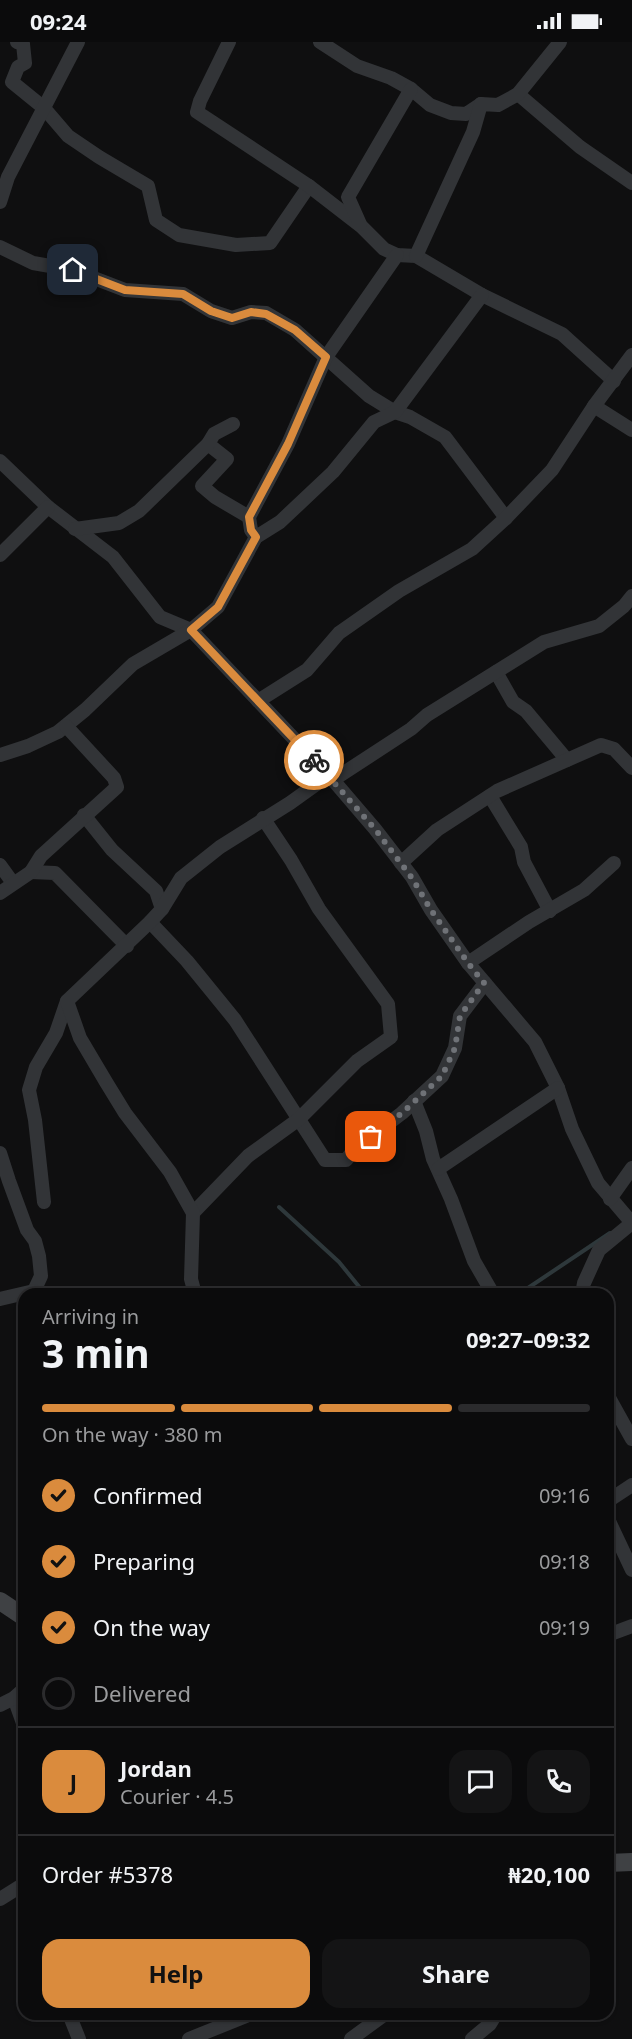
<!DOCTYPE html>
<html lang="en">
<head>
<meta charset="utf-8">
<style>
  :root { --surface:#0b0b0c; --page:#141415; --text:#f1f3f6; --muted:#9a9b9d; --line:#2b2b2d; --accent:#da8b3d }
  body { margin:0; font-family:"Noto Sans",sans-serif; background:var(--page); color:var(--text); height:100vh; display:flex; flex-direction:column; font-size:22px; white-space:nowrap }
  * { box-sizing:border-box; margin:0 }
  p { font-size:20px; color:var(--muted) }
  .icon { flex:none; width:33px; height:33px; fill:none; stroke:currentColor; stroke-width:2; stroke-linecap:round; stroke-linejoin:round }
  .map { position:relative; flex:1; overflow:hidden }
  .panel { position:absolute; left:18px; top:1246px; width:596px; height:732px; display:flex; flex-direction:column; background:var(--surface); border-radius:18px; box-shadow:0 2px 4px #0004,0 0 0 2px var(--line) }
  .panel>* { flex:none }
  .pin { position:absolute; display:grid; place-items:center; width:51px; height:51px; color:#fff; margin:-26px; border-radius:12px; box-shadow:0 3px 9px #0006 }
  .courier { position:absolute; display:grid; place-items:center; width:60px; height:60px; margin:-30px; border:4px solid #da8b3d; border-radius:50%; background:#fff; color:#222; box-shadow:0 2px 8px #0007 }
  .headline em { font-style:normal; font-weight:700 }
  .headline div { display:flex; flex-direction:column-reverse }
  .headline { display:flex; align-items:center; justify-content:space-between; height:102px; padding:0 24px }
  h1 { font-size:39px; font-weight:700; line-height:45px }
  .bar { display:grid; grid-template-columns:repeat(4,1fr); gap:9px 6px; align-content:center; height:72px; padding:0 24px }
  .bar i { height:8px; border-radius:4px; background:var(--line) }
  .bar .current { background:var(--accent) }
  .bar p { grid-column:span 4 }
  .line { display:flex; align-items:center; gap:15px; padding:0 24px; border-top:2px solid var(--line) }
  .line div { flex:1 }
  .round { display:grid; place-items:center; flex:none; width:63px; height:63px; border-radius:18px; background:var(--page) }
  ol { padding:0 24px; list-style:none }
  li { display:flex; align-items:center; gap:18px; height:66px }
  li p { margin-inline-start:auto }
  li .icon { padding:6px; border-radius:50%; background:var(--accent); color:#111; stroke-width:4 }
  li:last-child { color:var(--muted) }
  li i { width:33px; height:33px; border:3px solid var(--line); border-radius:50% }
  .action { display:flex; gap:12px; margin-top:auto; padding:12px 24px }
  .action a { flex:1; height:69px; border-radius:18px; background:var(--accent); color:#111; font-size:24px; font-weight:700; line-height:69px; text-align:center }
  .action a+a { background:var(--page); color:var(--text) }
  .status { display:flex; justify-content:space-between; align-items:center; height:42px; padding:0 30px; background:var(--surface); direction:ltr }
  .status svg { height:16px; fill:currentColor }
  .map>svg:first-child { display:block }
</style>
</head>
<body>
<div class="status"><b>09:24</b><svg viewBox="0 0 49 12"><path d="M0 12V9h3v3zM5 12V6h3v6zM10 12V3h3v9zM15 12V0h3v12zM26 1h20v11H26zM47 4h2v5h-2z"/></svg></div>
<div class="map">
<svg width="632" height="1997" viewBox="0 0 632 1997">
  <rect width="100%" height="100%" fill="#0f0f10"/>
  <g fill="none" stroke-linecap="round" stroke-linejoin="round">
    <g stroke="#2e383b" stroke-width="4">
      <polyline points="279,1165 339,1220 365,1252"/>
      <polyline points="519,1252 610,1191"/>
    </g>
    <g stroke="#323437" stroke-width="14">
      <polyline points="17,0 23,2 25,21 18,25 12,40 44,66 68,94 99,115 148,144 156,178 179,193 236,203 270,201 309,144"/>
      <polyline points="229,0 200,59 197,70 309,144 362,185 384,207 397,213 416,214 482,253 562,292 614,339"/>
      <polyline points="320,0 357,24 391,36 411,47 430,63 451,71 466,72 481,62"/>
      <polyline points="518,52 580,105 632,141"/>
      <polyline points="0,160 8,135 78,0"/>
      <polyline points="360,182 348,155 411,47"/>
      <polyline points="0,205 33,221 73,228 125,248 183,252 211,269 232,276 251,270 266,271 295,288 369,354 395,370 410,375 445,395 506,476"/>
      <polyline points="416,214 473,90 481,62 498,63 518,52 560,0"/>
      <polyline points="594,364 632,388"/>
      <polyline points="208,402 227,417 202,444 215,455 249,475"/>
      <polyline points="0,419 48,465 113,515 160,575 191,588 333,738 375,787 412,835 431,868 468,921 535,1000 558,1046 572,1087 598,1141 632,1181 599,1208 584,1241 582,1252"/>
      <polyline points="75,487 119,481 139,469 208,402 214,392 233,382"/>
      <polyline points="256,495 251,488 249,475 288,402 326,315 397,213"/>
      <polyline points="0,513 48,465"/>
      <polyline points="496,630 513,660 526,669 567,718"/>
      <polyline points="258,659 307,628 339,591 399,549 472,507 506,476 552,428 594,364 632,313"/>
      <polyline points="0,713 28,704 58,690 85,668 133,622 191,588 218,565 256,495 280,480 333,430 374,380 395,370 482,253"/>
      <polyline points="333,738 411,687 427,673 544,600 599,584 624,564 632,554"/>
      <polyline points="490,754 521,805 524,820 550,869"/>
      <polyline points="84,773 112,808 156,849 162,867"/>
      <polyline points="401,821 437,788 497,749 601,703 614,707 632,726"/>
      <polyline points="0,823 13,841"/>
      <polyline points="31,830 55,831 127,904"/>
      <polyline points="0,851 31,830 41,814 117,745 114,736 66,684"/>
      <polyline points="150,880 187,919 235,978 325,1118 346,1118 355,1107 402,1071 442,1034 455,1006 460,974 485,941"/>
      <polyline points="468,921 529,880 584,848 614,821"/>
      <polyline points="414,1059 426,1089 433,1117 451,1157 474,1219 493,1252"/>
      <polyline points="0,1111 9,1139 27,1188 35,1199 39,1214 41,1234 34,1249 35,1252"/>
      <polyline points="438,1127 558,1046"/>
      <polyline points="610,1157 632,1126"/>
      <polyline points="44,1160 35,1078 29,1048 36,1025 56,991 67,959"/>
      <polyline points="193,1171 248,1114 299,1077 357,1019 391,995 388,962 319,867 291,818 263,776"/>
      <polyline points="195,1252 191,1237 193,1171 170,1130 125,1071 106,1040 80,996 67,959 150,880 162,867 181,836 220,805 290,761 329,733"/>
      <polyline points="0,1257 34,1249"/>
      <polyline points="608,1354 632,1397"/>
      <polyline points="608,1459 632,1443"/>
      <polyline points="608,1477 632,1528"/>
      <polyline points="608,1593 632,1584"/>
      <polyline points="14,1656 24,1684"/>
      <polyline points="0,1663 14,1656 24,1647"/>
      <polyline points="0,1857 24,1842"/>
      <polyline points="69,1972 79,1997"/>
      <polyline points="189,1997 251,1972"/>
      <polyline points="351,1997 385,1972"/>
      <polyline points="472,1997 490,1982 496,1972"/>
    </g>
    <g stroke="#3f4144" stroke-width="18">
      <polyline points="0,1559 24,1575"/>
      <polyline points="608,1821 632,1820"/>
    </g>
  </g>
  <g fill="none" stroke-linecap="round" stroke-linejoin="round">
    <polyline stroke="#6f7277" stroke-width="6" stroke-dasharray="0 10.8" points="314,718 375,787 412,836 431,868 468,921 484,941 460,974 455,1006 442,1034 402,1071 371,1095"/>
    <polyline stroke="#da8b3d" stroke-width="8" points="73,228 125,248 183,252 211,269 232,276 251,270 266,272 295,288 326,315 288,402 249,475 251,488 256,495 218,565 191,588 314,718"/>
  </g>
</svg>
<div class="pin" style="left:371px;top:1095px;background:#ea580c"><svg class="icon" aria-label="bag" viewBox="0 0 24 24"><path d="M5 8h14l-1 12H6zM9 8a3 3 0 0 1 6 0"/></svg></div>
<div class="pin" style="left:73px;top:228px;background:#1f2937"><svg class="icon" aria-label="home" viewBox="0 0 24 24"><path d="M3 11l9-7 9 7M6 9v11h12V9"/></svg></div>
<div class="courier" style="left:314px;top:718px"><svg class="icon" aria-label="bike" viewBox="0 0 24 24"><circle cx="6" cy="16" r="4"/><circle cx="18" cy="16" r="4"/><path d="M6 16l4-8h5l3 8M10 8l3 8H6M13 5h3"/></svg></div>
<section class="panel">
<div class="headline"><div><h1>3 min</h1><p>Arriving in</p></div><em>09:27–09:32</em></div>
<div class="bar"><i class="current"></i><i class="current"></i><i class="current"></i><i></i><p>On the way · 380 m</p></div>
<ol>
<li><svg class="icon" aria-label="check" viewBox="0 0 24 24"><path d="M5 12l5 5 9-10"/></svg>Confirmed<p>09:16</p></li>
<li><svg class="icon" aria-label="check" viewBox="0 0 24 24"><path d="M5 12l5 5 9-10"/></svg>Preparing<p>09:18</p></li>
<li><svg class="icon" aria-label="check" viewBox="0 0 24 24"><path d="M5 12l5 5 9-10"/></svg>On the way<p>09:19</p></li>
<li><i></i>Delivered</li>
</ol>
<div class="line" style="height:108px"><b class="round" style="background:var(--accent);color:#111">J</b><div><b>Jordan</b><p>Courier · 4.5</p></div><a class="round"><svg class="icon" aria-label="chat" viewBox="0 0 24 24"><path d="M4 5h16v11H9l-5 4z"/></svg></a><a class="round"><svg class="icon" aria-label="phone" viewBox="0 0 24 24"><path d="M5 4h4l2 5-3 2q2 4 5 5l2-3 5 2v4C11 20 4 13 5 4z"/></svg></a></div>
<div class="line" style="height:78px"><div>Order #5378</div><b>₦20,100</b></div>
<div class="action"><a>Help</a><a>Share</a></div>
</section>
</div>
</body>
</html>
